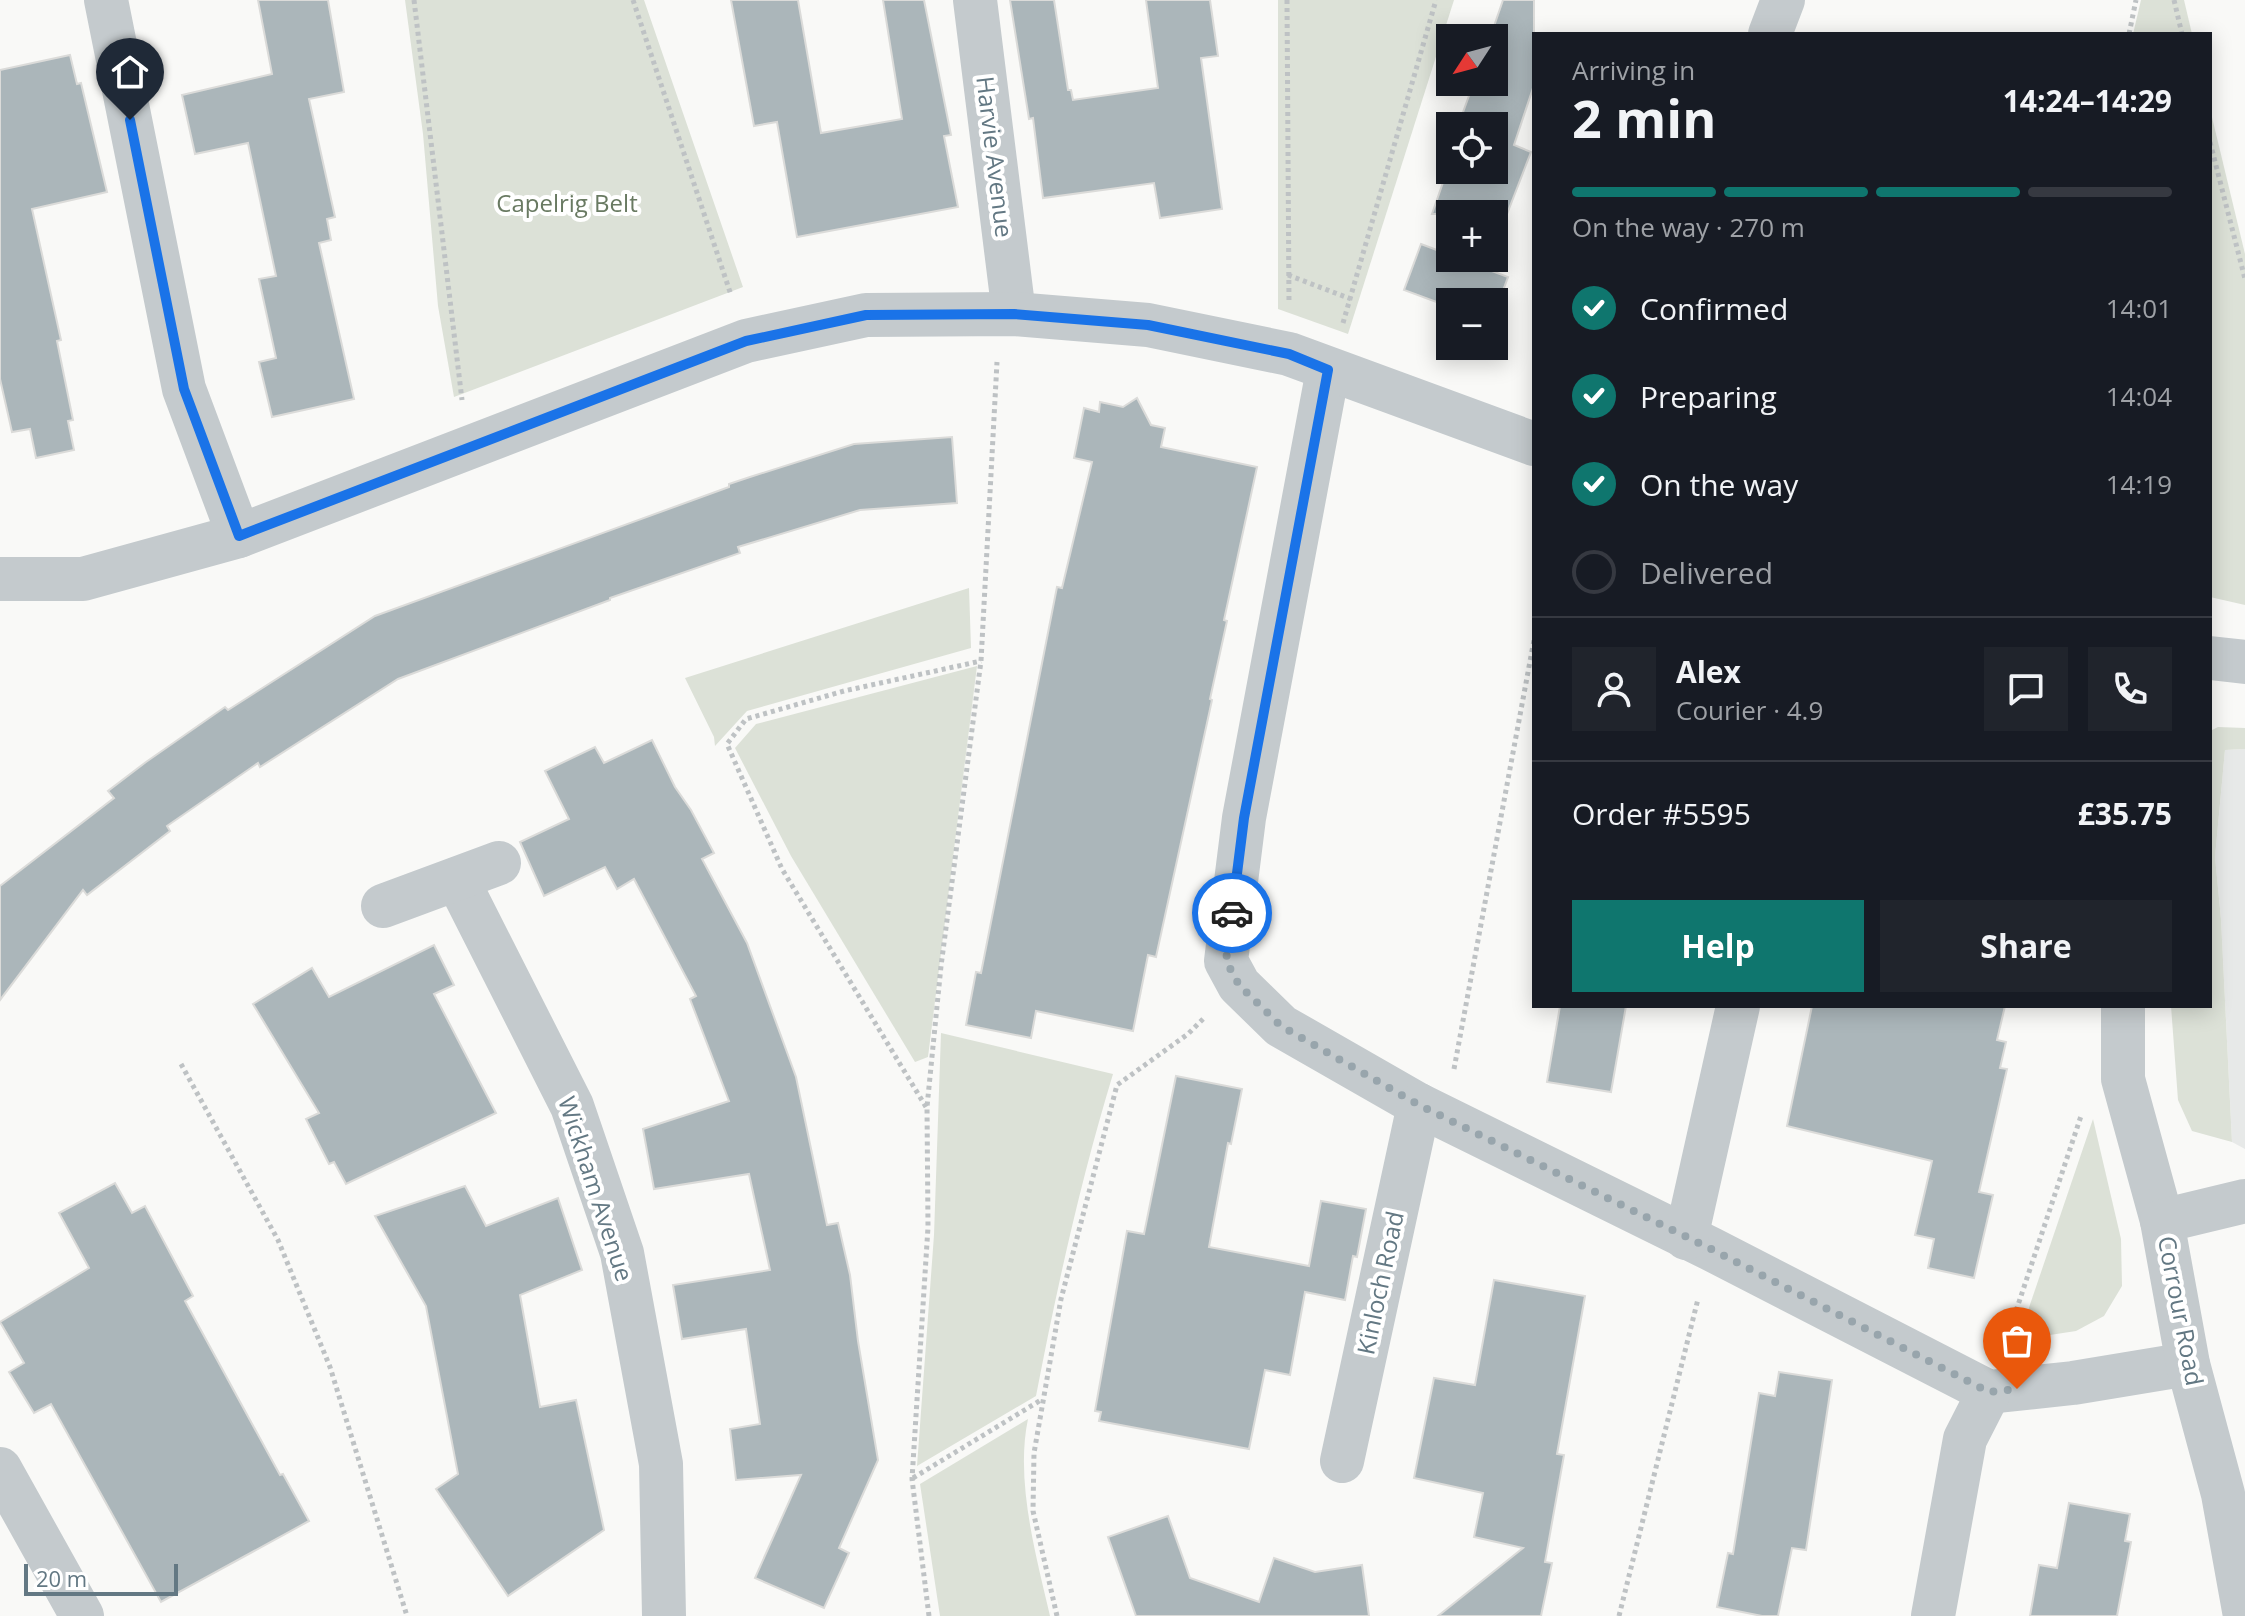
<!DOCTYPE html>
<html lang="en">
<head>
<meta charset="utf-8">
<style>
  :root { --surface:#171b24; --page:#20242c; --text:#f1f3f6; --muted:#9ea1a6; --line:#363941; --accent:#0f766e }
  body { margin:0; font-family:"Open Sans",sans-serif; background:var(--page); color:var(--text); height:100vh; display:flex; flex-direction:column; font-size:30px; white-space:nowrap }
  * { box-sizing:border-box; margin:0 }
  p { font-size:26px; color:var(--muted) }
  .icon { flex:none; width:44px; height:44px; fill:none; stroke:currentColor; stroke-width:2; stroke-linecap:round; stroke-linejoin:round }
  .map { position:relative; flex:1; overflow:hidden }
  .panel { position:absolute; left:1532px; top:32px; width:680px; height:976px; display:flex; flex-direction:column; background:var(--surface); border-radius:0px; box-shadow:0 4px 20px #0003 }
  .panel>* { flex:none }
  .needle { width:52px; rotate:234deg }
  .buttons { position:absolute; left:1436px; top:24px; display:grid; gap:16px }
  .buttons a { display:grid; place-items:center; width:72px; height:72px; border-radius:0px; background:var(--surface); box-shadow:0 4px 20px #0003; font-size:40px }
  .scale { position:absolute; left:24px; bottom:20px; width:154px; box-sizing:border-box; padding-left:8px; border:4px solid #637883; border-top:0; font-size:22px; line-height:28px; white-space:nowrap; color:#637883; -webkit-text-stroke:6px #fff; paint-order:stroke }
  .pin { position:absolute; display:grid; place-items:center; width:68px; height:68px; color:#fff; margin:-82px -34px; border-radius:50% 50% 50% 0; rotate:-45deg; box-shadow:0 0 8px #0007 }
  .pin .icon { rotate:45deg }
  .courier { position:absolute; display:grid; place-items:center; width:80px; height:80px; margin:-40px; border:6px solid #1a73e8; border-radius:50%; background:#fff; color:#222; box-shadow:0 2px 10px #0007 }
  .summary em { font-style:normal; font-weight:700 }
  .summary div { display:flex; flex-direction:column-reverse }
  .summary { display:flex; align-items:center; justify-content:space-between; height:136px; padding:0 40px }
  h1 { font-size:52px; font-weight:700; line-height:60px }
  .bar { display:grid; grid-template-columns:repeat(4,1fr); gap:12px 8px; align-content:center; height:96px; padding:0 40px }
  .bar i { height:10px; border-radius:6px; background:var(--line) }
  .bar .current { background:var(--accent) }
  .bar p { grid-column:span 4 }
  .line { display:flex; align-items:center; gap:20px; padding:0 40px; border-top:2px solid var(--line) }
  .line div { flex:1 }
  .round { display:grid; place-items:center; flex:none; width:84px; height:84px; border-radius:0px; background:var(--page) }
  ol { padding:0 40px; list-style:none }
  li { display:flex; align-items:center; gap:24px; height:88px }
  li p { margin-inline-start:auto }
  li .icon { padding:8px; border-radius:50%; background:var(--accent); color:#fff; stroke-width:4 }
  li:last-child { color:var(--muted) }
  li i { width:44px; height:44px; border:4px solid var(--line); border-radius:50% }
  .button { display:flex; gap:16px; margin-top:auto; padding:16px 40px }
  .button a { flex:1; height:92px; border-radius:0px; background:var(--accent); color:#fff; font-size:32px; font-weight:700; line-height:92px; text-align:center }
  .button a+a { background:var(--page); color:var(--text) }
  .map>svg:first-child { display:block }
</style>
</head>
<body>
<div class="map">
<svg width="2245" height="1616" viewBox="0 0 2245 1616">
  <rect width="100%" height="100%" fill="#f9f9f7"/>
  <polygon fill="#e7e9e8" points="2245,749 2245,1149 2232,1142 2221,919 2215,857 2225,750"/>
  <g fill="#dce1d7">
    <polygon points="405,0 644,0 743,287 454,397 438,306 423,134"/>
    <polygon points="1278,0 1454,0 1348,334 1278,309"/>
    <polygon points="2141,0 2184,0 2192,34 2133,34"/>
    <polygon points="2210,109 2245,254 2245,605 2210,597"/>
    <polygon points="969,588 971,648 747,711 715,746 714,737 685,678"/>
    <polygon points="977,666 928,1057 915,1062 791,856 735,748 756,724"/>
    <polygon points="2218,727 2245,728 2245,749 2225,750 2215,857 2221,919 2232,1142 2192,1131 2178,1100 2171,1006 2210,1006 2210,731"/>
    <path d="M941,1033l172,41c-32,105 -56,213 -77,322l-119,70 17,-231z"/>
    <polygon points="2093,1119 2121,1239 2122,1286 2104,1316 2076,1331 2018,1340"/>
    <path d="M1028,1419c-13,62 8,136 22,197h-110l-20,-132z"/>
  </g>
  <g fill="#abb6ba" stroke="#dbdbd9" stroke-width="2">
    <polygon points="258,0 328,0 344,92 309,99 335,217 327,219 331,240 319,243 354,399 272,417 259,362 276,358 259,279 276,276 248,143 195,154 182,95 272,74"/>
    <polygon points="731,0 798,0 821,133 902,119 883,0 924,0 951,135 944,136 958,207 797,237 777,122 754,126"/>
    <polygon points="1010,0 1054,0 1068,90 1071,90 1073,100 1158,88 1146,0 1210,0 1218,56 1201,58 1222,209 1160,218 1154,183 1043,198 1033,118 1029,119"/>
    <polygon points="1503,0 1534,0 1534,85 1514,145 1531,152 1507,214 1432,214 1448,168 1443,166 1450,148 1450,170 1494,170 1494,126 1458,126 1474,82 1494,82 1494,38 1490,38"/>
    <polygon points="70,55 77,84 81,83 107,192 32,209 61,340 57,341 73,420 68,421 74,450 36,458 30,429 12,432 0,379 0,70"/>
    <polygon points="1421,244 1450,255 1450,258 1457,258 1508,277 1494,315 1494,302 1450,302 1450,307 1404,290"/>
    <polygon points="1137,398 1151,425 1165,428 1161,447 1257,467 1224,620 1227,621 1210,699 1212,700 1156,957 1148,955 1133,1031 1036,1011 1031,1038 966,1025 976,972 981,973 1057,587 1062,588 1092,462 1074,458 1084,408 1099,412 1100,402 1123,407"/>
    <polygon points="952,437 957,503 860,510 738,547 740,553 610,598 610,600 398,679 260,767 258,763 167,826 170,831 87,895 83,890 0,1000 0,886 114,798 108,791 146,762 225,707 228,710 375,616 729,487 729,484 750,477 854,444"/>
    <polygon points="652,740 675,787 691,810 714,853 702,859 747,943 796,1077 827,1225 838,1223 850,1275 858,1341 878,1460 839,1548 849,1553 824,1608 755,1578 801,1475 736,1480 730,1429 760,1424 746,1329 682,1339 673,1285 770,1270 749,1174 654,1189 643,1129 729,1101 690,999 696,996 634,879 617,889 605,867 544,896 520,842 569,819 545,771 595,747 604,763"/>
    <polygon points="434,945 454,985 434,994 496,1113 346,1184 334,1162 329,1164 306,1119 319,1113 253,1004 312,968 329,997"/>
    <polygon points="1560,1006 1626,1006 1611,1092 1547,1082"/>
    <polygon points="1812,1006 2005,1006 1997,1040 2006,1042 2000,1068 2007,1069 1979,1192 1993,1195 1974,1278 1928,1268 1934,1239 1915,1235 1932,1161 1787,1126"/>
    <polygon points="1176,1076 1242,1089 1231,1144 1228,1143 1209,1247 1309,1266 1321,1201 1366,1209 1357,1257 1353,1256 1345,1300 1305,1292 1290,1375 1265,1370 1249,1449 1099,1421 1101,1412 1095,1411 1127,1231 1144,1234"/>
    <polygon points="115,1183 132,1213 145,1206 193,1296 185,1301 280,1475 283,1474 309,1521 161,1602 51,1404 34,1413 9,1372 24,1363 0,1322 89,1268 59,1213"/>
    <polygon points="465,1186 486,1226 558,1198 582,1270 520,1295 540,1407 576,1400 604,1530 508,1596 436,1489 458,1474 426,1306 375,1216"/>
    <polygon points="1494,1280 1585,1296 1557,1454 1564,1455 1545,1562 1552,1563 1541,1616 1438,1616 1523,1548 1474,1537 1483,1493 1414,1478 1434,1378 1475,1385"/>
    <polygon points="1779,1372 1832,1380 1806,1550 1792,1548 1778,1616 1762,1616 1717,1607 1728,1553 1733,1554 1759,1393 1775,1396"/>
    <polygon points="2069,1503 2130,1514 2125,1541 2131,1542 2117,1616 2030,1616 2039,1565 2057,1568"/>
    <polygon points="1168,1516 1190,1578 1259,1602 1274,1558 1315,1572 1362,1565 1369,1616 1136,1616 1108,1537"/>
  </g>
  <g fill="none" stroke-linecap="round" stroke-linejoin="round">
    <g stroke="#bec2c4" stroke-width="5" stroke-dasharray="4 4" stroke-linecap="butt">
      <polyline points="414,0 462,400"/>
      <polyline points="633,0 731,295"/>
      <polyline points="1287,0 1289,303"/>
      <polyline points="2174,0 2182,34"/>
      <polyline points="2129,34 2136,0"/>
      <polyline points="2210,142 2245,279"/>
      <polyline points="1288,275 1351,299"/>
      <polyline points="1343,323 1436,0"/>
      <polyline points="181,1064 278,1240 330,1367 407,1616"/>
      <polyline points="1454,1069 1534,640"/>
      <polyline points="926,1107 782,869 727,744 746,719 844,691 981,661"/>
      <polyline points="2006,1341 2081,1116"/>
      <polyline points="913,1478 1041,1400"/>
      <polyline points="929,1616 912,1479 928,1227 927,1107 941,966 981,661 997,362"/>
      <polyline points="1057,1616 1033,1511 1034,1453 1061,1299 1117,1085 1188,1034 1205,1017"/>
      <polyline points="1619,1616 1698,1299"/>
    </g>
    <g stroke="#c4cacd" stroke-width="44">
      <polyline points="106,0 184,389 239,536"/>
      <polyline points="975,0 1014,314"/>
      <polyline points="1770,34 1783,0"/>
      <polyline points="1328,370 1244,818 1226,961 1239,985 1281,1026 1419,1105 1711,1249 1989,1392 2073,1383 2188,1364"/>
      <polyline points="457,879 572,1106 622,1253 661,1464 664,1616"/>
      <polyline points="383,906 499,863"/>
      <polyline points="2123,1006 2123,1079 2162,1221 2188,1364 2223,1494 2245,1616"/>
      <polyline points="2162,1221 2245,1201"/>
      <polyline points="1686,1238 1738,1006"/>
      <polyline points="1342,1461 1419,1105"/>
      <polyline points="0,1469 82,1616"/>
      <polyline points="1933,1616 1965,1439 1989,1392"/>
    </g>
    <g stroke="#c4cacd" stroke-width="44">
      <polyline points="0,579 83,579 239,536 746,341 866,315 1014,314 1148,325 1289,354 1534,444"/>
      <polyline points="2210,658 2245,662"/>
    </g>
  </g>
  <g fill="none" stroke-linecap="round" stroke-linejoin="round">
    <polyline stroke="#98a5ac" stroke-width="8" stroke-dasharray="0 14.4" points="1232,913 1226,961 1239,985 1281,1026 1419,1105 1711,1249 1989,1392 2017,1389"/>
    <polyline stroke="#1a73e8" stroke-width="10" points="130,120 184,389 239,536 746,341 866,315 1014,314 1148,325 1289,354 1328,370 1244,818 1232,913"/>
  </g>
  <g text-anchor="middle" stroke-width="8" stroke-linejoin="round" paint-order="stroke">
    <g font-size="24" fill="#637883" stroke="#fff">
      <text transform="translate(994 157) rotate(83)" y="8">Harvie Avenue</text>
      <text transform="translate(595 1189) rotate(72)" y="8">Wickham Avenue</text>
      <text transform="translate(1381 1283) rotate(-78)" y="8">Kinloch Road</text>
      <text transform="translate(2180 1311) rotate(79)" y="8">Corrour Road</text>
    </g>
    <g font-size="24" fill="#697a62" stroke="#fff">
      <text x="567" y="212">Capelrig Belt</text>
    </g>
  </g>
</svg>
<div class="buttons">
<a><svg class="needle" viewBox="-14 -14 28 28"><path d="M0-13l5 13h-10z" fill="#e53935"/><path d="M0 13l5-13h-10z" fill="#9ea1a6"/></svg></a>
<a><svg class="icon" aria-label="locate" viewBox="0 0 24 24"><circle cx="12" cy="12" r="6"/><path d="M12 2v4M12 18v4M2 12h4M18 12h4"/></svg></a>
<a>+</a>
<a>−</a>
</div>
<div class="scale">20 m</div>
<div class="pin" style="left:2017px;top:1389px;background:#ea580c"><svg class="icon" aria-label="bag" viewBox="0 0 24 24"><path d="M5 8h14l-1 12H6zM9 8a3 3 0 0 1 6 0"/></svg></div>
<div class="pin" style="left:130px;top:120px;background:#1f2937"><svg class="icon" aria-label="home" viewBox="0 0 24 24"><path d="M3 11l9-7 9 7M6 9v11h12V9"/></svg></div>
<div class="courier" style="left:1232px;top:913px"><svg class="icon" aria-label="car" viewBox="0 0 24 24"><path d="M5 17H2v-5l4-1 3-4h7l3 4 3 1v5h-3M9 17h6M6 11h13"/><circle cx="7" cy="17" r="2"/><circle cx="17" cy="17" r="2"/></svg></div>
<section class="panel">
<div class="summary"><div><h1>2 min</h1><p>Arriving in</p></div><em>14:24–14:29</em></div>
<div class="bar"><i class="current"></i><i class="current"></i><i class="current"></i><i></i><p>On the way · 270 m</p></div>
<ol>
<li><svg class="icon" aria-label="check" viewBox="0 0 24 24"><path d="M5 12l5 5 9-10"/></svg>Confirmed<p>14:01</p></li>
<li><svg class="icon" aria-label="check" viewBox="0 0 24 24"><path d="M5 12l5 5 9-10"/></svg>Preparing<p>14:04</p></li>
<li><svg class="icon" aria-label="check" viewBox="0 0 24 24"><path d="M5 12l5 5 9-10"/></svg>On the way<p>14:19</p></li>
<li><i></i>Delivered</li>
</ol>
<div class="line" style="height:144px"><a class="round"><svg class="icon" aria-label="person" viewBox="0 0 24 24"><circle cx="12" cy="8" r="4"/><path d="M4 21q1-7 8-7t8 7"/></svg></a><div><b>Alex</b><p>Courier · 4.9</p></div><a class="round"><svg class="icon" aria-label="chat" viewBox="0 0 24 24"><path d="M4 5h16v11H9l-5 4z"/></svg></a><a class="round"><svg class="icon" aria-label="phone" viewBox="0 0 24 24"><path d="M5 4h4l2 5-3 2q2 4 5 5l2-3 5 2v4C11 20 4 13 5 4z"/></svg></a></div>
<div class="line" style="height:104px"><div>Order #5595</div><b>£35.75</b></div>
<div class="button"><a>Help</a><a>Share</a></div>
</section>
</div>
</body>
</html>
